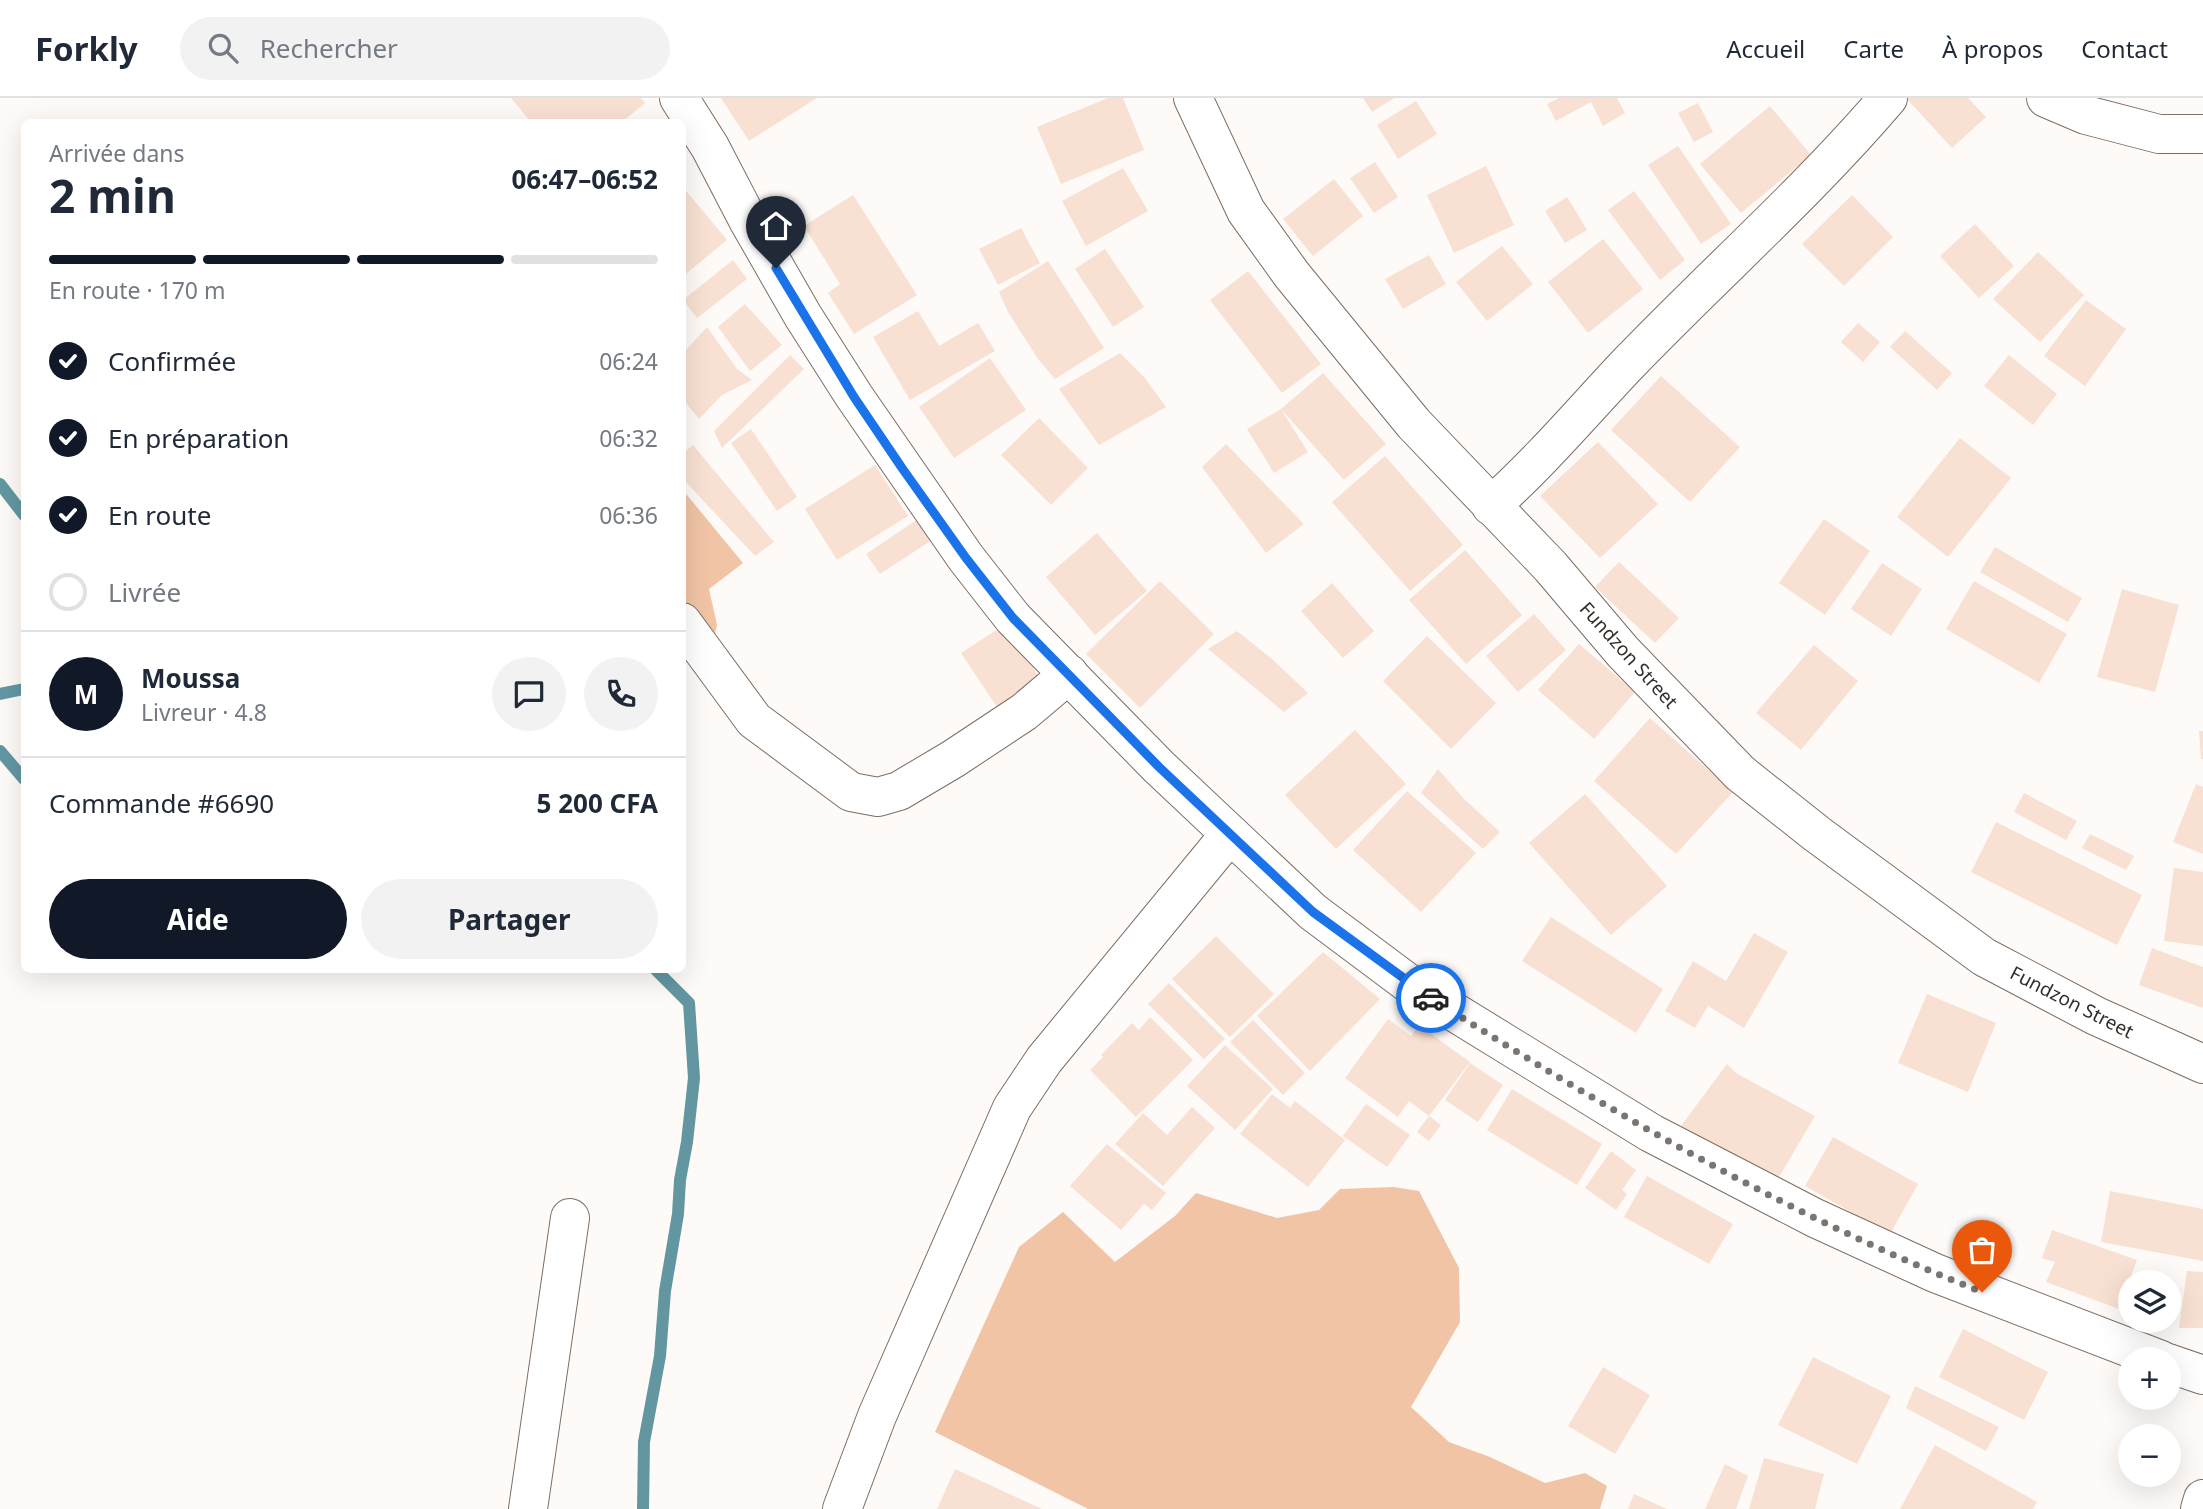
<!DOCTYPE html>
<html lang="fr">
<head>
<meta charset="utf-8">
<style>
  :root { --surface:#fff; --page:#f2f2f3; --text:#1f2937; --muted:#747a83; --line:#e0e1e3; --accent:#111827 }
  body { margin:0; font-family:"Noto Sans",sans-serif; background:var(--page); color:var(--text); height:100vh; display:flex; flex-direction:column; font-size:26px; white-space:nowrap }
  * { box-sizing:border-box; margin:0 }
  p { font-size:23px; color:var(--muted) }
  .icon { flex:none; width:38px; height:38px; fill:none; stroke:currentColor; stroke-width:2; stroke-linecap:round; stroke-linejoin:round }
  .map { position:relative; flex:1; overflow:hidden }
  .sheet { position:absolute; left:21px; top:21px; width:665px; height:854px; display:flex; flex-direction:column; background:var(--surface); border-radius:10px; box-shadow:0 7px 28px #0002 }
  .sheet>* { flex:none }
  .controls { position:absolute; left:2118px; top:1172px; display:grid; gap:14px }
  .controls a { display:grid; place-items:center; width:63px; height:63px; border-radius:50%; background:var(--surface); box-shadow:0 7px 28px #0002; font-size:35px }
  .pin { position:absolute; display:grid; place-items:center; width:60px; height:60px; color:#fff; margin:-72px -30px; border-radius:50% 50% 50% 0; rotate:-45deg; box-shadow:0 0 7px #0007 }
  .pin .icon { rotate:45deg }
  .courier { position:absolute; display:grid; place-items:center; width:70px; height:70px; margin:-35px; border:5px solid #1a73e8; border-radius:50%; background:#fff; color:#222; box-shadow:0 2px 9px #0007 }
  .head em { font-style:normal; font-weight:700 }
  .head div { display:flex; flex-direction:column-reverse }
  .head { display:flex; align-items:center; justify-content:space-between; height:119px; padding:0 28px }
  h1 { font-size:46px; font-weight:700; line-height:52px }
  .bar { display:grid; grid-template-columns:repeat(4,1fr); gap:10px 7px; align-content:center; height:84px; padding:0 28px }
  .bar i { height:9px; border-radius:5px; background:var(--line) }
  .bar .selected { background:var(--accent) }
  .bar p { grid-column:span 4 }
  .line { display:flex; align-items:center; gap:18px; padding:0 28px; border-top:2px solid var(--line) }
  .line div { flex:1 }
  .round { display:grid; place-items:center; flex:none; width:74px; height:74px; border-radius:37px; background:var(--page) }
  ol { padding:0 28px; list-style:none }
  li { display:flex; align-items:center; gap:21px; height:77px }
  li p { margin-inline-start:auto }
  li .icon { padding:7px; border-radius:50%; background:var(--accent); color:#fff; stroke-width:4 }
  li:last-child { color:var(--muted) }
  li i { width:38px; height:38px; border:4px solid var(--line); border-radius:50% }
  .cta { display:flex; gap:14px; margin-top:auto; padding:14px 28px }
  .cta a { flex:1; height:80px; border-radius:42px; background:var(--accent); color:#fff; font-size:28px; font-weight:700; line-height:80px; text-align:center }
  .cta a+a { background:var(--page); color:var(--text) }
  header { display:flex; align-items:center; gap:42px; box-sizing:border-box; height:98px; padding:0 35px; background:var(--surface); border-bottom:2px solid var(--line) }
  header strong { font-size:33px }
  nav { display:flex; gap:38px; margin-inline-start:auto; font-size:24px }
  .search { width:490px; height:63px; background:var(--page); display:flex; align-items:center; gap:18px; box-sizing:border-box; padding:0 24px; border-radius:38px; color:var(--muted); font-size:26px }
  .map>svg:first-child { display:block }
</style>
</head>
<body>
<header>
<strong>Forkly</strong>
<div class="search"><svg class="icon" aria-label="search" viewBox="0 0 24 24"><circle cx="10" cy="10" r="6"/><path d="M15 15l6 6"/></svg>Rechercher</div>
<nav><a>Accueil</a><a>Carte</a><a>À propos</a><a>Contact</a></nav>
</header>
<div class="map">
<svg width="2203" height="1411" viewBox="0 0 2203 1411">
  <rect width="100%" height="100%" fill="#fefaf8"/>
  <g fill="#f1c4a6">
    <polygon points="682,391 743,465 709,491 717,527 711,554 683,529"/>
    <polygon points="1394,1089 1419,1093 1459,1170 1460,1224 1411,1309 1449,1344 1490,1359 1545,1385 1585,1375 1607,1388 1600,1411 1088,1411 935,1334 1019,1149 1063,1114 1115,1164 1175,1118 1196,1095 1277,1120 1319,1112 1340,1091"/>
  </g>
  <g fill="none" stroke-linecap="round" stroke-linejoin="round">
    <g stroke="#6297a2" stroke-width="12">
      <polyline points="0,386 24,417"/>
      <polyline points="0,596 24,591"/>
      <polyline points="0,653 24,681"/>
      <polyline points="643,1411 644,1344 660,1258 665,1193 678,1116 680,1082 687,1044 694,980 689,905 656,872"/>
    </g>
  </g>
  <g fill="#f8e1d2">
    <polygon points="511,0 641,0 645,5 622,24 531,24"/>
    <polygon points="721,0 817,0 749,43"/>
    <polygon points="1108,0 1123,0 1144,52 1061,86 1037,29"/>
    <polygon points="1363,0 1394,0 1372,14"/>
    <polygon points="1559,0 1617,0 1625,15 1603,28 1591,4 1556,23 1547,6"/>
    <polygon points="1908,0 1968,0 1986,19 1952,50 1907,1"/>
    <polygon points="1416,3 1437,36 1398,61 1377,27"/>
    <polygon points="1698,5 1713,34 1694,44 1678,15"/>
    <polygon points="1770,8 1811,57 1741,115 1700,66"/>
    <polygon points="1678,48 1731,126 1701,146 1648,67"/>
    <polygon points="1375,64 1398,99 1374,115 1350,80"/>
    <polygon points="1486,68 1514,127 1454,155 1427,97"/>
    <polygon points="1123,70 1148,113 1086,148 1062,103"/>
    <polygon points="1334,81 1363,118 1313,158 1283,121"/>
    <polygon points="682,88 727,142 682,179"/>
    <polygon points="1634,93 1685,162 1660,182 1608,112"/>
    <polygon points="853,97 917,197 854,236 828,195 840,186 804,128"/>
    <polygon points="1852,97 1893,139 1844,188 1802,146"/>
    <polygon points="1567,99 1587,132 1565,145 1545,113"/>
    <polygon points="1975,126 2014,168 1979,200 1940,158"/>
    <polygon points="1021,130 1040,165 998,187 979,151"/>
    <polygon points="1603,141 1643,191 1588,235 1548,184"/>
    <polygon points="1502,148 1533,186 1487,223 1456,184"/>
    <polygon points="1105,151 1144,209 1113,229 1075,171"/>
    <polygon points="2038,154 2084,197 2040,244 1993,201"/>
    <polygon points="1429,157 1446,186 1403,211 1385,181"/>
    <polygon points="733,162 747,181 697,220 683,202"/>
    <polygon points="1048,163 1104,250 1055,281 1038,261 1008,214 999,194"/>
    <polygon points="1248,173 1321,266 1282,295 1210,202"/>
    <polygon points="2086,202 2126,231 2085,288 2044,258"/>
    <polygon points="745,206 782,247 750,273 718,229"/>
    <polygon points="918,213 939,248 978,225 995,253 910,302 873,239"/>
    <polygon points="1858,225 1880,244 1863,264 1841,244"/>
    <polygon points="707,229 737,271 752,282 722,297 699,321 682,300 682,250 685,253"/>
    <polygon points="1905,233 1952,275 1937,292 1890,249"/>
    <polygon points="1120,255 1144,279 1166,309 1099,347 1059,291"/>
    <polygon points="790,257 804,271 722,350 714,333"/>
    <polygon points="2009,257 2057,296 2033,327 1984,288"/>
    <polygon points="990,260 1026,312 954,360 919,309"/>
    <polygon points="1323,275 1386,346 1344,382 1281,311 1308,354 1274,375 1247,331 1281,311"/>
    <polygon points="1661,278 1740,349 1690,404 1611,332"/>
    <polygon points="1039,320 1088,370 1051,407 1001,357"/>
    <polygon points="751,331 797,399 777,413 731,345"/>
    <polygon points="1960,340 2011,380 1948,459 1897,419"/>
    <polygon points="1598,344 1658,406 1600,460 1540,398"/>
    <polygon points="1226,346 1304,426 1266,455 1202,369"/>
    <polygon points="693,347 774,444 755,458 682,380 682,356"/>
    <polygon points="1385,358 1463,447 1410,493 1332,404"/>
    <polygon points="875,367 908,418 837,462 805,411"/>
    <polygon points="918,421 932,442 880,476 866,456"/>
    <polygon points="1824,421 1870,453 1825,517 1779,485"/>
    <polygon points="1097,435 1147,493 1095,537 1046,479"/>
    <polygon points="1995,449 2082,500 2068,524 1980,474"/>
    <polygon points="1465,452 1522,517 1466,566 1409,502"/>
    <polygon points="1619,464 1679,520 1655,545 1595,489"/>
    <polygon points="1882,465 1922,491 1891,538 1851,511"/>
    <polygon points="1160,483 1214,536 1140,610 1086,556"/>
    <polygon points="1974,483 2067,536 2039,585 1946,531"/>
    <polygon points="1332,485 1374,533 1343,560 1301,513"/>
    <polygon points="2122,491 2179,507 2155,594 2097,579"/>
    <polygon points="1534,516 1566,552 1518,594 1486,558"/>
    <polygon points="1004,527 1048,592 1005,621 961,555"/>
    <polygon points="1237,533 1272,561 1308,595 1284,614 1208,551"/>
    <polygon points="1427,538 1496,605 1451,651 1383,583"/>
    <polygon points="1579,546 1635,594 1594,641 1538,592"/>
    <polygon points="1814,547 1858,583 1801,652 1756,615"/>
    <polygon points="1650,620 1733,694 1676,756 1594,683"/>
    <polygon points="1355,632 1406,686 1336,751 1285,697"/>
    <polygon points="2199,633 2203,633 2203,661 2201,661"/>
    <polygon points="1438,671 1464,701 1500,734 1483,751 1421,695"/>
    <polygon points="2196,686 2203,689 2203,756 2173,744"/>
    <polygon points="1407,693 1476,755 1421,814 1353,752"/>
    <polygon points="2024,695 2077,723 2066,742 2014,714"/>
    <polygon points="1585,696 1667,788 1611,837 1529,745"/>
    <polygon points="1996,724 2142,797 2117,847 1971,774"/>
    <polygon points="2090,736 2134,758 2126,772 2082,750"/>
    <polygon points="2174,770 2203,774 2203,848 2164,843"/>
    <polygon points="1551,819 1663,891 1636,935 1522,863"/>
    <polygon points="1754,835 1788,854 1744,930 1708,908 1695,930 1665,913 1693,863 1726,883"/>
    <polygon points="1216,838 1274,896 1230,939 1172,881"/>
    <polygon points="2152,850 2203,869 2203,910 2139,887"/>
    <polygon points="1323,854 1380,901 1310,973 1257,918"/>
    <polygon points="1169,885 1225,941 1204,961 1148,906"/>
    <polygon points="1927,896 1996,925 1968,994 1898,965"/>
    <polygon points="1150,919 1193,962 1136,1019 1090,972 1103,959 1101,957 1132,925 1139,932"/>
    <polygon points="1388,921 1411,938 1419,927 1470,964 1429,1018 1409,1003 1398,1019 1345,980"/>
    <polygon points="1253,922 1305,975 1283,997 1230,944"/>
    <polygon points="1225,947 1273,991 1235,1032 1187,988"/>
    <polygon points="1470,965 1503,987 1478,1024 1445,1002"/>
    <polygon points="1727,966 1736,975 1815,1018 1778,1081 1681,1028"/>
    <polygon points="1512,991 1602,1046 1577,1087 1487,1032"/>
    <polygon points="1272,996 1290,1010 1295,1003 1345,1042 1308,1089 1240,1036"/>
    <polygon points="1366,1006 1410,1037 1387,1069 1343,1038"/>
    <polygon points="1192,1009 1215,1030 1163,1088 1115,1046 1143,1015 1167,1037"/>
    <polygon points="1429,1018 1441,1027 1429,1043 1417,1034"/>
    <polygon points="1833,1039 1918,1086 1890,1136 1805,1088"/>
    <polygon points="1107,1046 1166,1095 1152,1112 1144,1106 1121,1132 1070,1088"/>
    <polygon points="1611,1053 1636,1072 1622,1092 1627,1096 1616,1112 1585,1090"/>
    <polygon points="1647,1078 1733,1126 1709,1166 1624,1119"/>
    <polygon points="2110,1093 2203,1111 2203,1163 2101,1144"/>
    <polygon points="2052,1132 2137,1162 2119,1211 2046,1184 2055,1164 2042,1160"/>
    <polygon points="2187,1173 2203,1174 2203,1230 2179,1230"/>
    <polygon points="1963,1231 2048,1274 2024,1322 1939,1279"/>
    <polygon points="1813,1259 1891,1298 1857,1366 1778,1327"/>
    <polygon points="1603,1269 1650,1297 1615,1356 1568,1328"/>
    <polygon points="1915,1288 1999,1329 1986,1353 1906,1310"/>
    <polygon points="1935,1347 2037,1404 2033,1411 1900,1411"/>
    <polygon points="1764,1360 1824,1376 1815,1411 1749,1411"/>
    <polygon points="1725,1366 1748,1378 1736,1411 1705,1411"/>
    <polygon points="955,1371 1042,1411 937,1411"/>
    <polygon points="1634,1396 1667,1411 1628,1411"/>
  </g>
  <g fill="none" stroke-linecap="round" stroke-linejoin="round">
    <defs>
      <g id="minor">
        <polyline points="679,0 710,49 748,122 803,218 854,298 966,460 1013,520 1159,669 1313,814 1412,888 1651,1035 1815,1120 1935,1175 2161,1262"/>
        <polyline points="1193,0 1246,113 1292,177 1414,326 1550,468 1623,554 1740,675 1817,736 1984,859 2096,918 2203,966"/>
        <polyline points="2046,0 2086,17 2159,36 2203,36"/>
        <path d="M1491,408c48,-43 89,-91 133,-138 87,-91 182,-174 264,-270"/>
        <polyline points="682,524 754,622 851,694 878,699 899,693 953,661 1024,614 1069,576"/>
        <polyline points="2168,1265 2203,1277"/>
        <polyline points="528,1411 570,1120"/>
        <polyline points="842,1411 877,1318 1012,1010 1044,962 1230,736"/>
        <polyline points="2200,1411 2203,1401"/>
      </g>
    </defs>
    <use href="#minor" stroke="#7c6e64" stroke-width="40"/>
    <use href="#minor" stroke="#fff" stroke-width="38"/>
  </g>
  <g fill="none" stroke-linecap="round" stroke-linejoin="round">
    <path stroke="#7b7572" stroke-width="7" stroke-dasharray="0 12.6" d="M1431,900c176,112 356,217 551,294"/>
    <polyline stroke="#1a73e8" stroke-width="9" points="776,170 854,299 902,370 966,460 1013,520 1159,669 1313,814 1431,900"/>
  </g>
  <g text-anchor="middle" stroke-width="6" stroke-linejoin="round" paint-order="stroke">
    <g font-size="19" fill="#342e2a" stroke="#fff">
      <text transform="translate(1629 557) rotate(48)" y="7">Fundzon Street</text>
      <text transform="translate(2072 904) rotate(27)" y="7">Fundzon Street</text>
    </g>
  </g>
</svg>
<div class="controls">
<a><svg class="icon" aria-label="layers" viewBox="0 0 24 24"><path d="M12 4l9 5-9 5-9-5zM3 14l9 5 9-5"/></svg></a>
<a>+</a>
<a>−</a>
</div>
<div class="pin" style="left:1982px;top:1194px;background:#ea580c"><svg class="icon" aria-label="bag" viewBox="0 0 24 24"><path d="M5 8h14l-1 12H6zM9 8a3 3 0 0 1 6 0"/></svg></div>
<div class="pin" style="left:776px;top:170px;background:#1f2937"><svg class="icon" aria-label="home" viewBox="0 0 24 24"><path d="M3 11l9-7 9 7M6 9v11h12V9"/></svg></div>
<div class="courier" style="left:1431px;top:900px"><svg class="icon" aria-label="car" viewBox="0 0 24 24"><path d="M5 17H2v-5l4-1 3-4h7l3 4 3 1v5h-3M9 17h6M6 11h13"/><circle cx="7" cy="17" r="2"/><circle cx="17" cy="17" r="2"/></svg></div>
<section class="sheet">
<div class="head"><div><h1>2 min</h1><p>Arrivée dans</p></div><em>06:47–06:52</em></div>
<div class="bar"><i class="selected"></i><i class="selected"></i><i class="selected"></i><i></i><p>En route · 170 m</p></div>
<ol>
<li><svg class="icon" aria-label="check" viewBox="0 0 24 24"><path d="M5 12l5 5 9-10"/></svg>Confirmée<p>06:24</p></li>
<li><svg class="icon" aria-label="check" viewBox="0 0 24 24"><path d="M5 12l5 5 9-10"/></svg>En préparation<p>06:32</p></li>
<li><svg class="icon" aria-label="check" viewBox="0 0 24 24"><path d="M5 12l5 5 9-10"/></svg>En route<p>06:36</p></li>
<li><i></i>Livrée</li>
</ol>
<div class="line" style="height:126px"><b class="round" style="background:var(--accent);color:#fff">M</b><div><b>Moussa</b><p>Livreur · 4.8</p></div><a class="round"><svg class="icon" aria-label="chat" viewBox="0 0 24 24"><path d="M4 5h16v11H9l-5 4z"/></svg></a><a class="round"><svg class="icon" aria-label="phone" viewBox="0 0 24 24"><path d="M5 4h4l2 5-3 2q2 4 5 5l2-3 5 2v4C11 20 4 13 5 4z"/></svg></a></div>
<div class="line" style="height:91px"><div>Commande #6690</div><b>5 200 CFA</b></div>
<div class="cta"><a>Aide</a><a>Partager</a></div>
</section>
</div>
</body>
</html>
